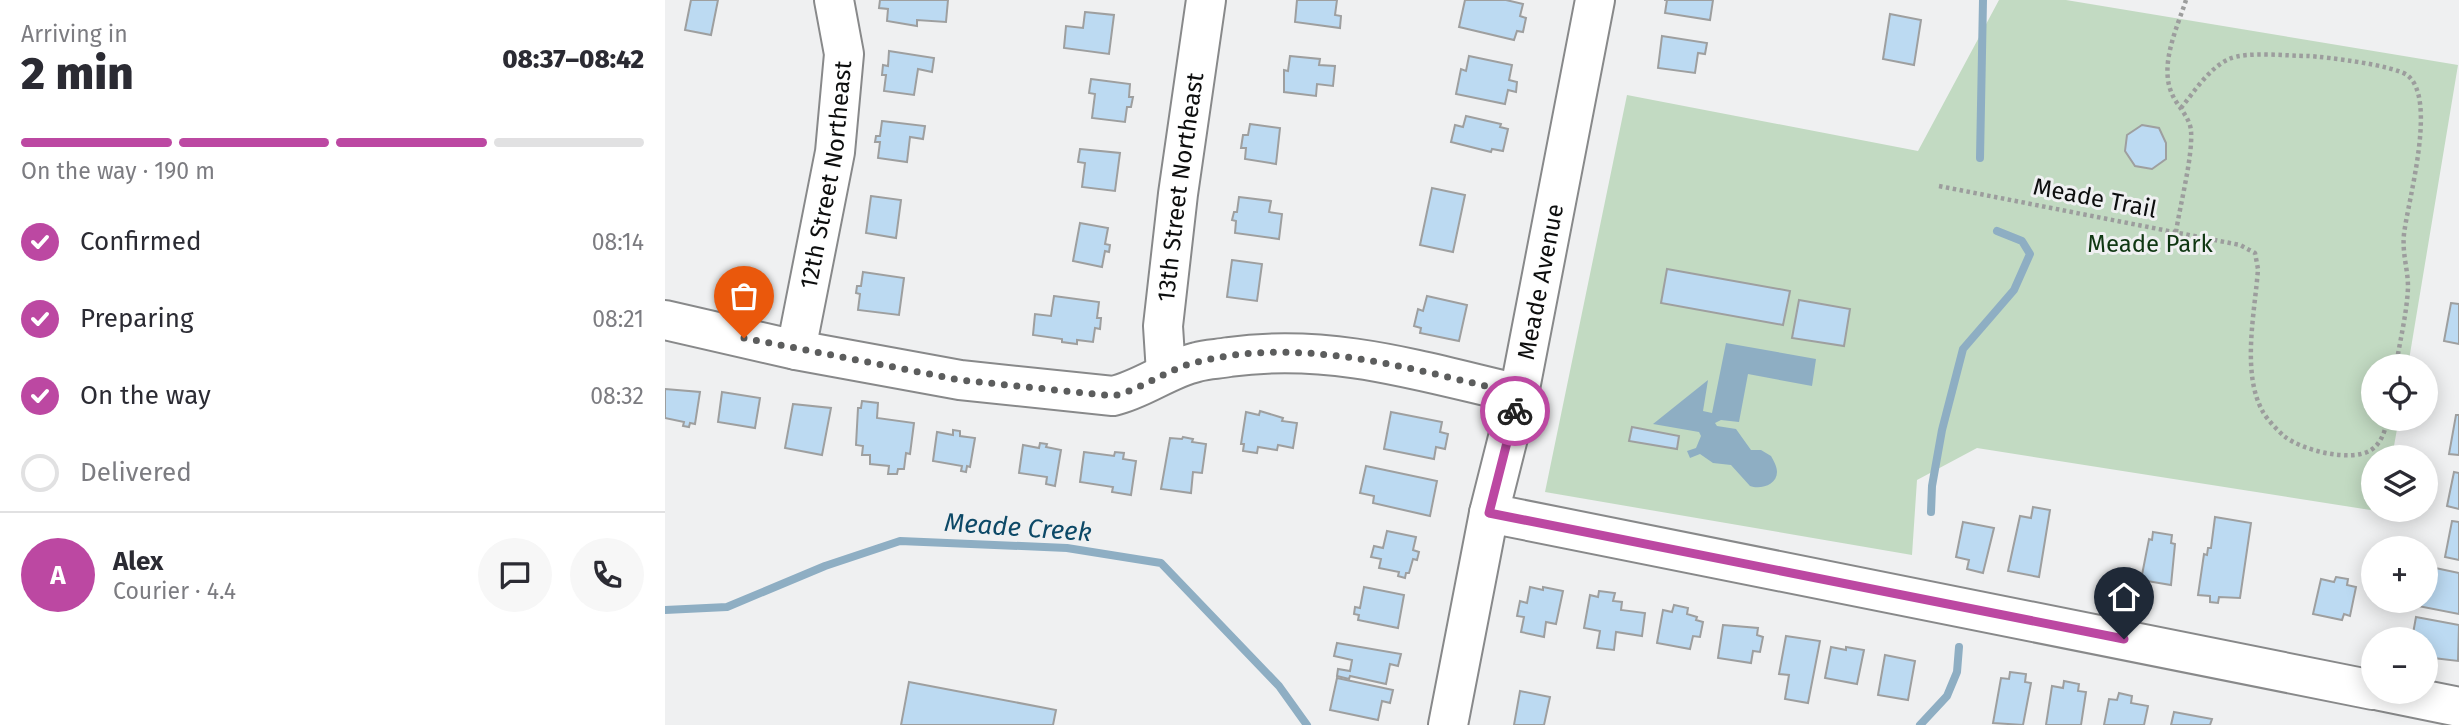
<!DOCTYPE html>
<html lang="en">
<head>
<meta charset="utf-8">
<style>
  :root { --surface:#fff; --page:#f7f7f7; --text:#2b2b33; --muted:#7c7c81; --line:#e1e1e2; --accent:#bc48a2 }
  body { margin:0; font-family:"Fira Sans",sans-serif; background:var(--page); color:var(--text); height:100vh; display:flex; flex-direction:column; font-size:26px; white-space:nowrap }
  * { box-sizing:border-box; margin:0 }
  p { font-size:23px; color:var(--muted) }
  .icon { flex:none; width:38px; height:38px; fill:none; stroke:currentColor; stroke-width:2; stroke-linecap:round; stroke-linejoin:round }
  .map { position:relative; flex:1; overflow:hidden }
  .panel { display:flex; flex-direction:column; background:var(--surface); width:665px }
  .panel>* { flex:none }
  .buttons { position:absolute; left:1696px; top:354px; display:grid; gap:14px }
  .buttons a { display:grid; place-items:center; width:77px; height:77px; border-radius:50%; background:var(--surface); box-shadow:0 4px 18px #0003; font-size:35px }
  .pin { position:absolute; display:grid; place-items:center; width:60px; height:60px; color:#fff; margin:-72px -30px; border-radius:50% 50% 50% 0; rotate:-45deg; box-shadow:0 0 7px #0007 }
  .pin .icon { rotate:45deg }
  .courier { position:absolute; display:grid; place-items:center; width:70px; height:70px; margin:-35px; border:5px solid #bc48a2; border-radius:50%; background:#fff; color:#222; box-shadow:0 2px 9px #0007 }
  .summary em { font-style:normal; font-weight:800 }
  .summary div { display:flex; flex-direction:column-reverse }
  .summary { display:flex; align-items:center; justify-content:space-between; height:119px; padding:0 21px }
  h1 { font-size:46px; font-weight:800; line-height:52px }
  .bar { display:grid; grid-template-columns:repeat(4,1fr); gap:10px 7px; align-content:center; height:84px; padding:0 21px }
  .bar i { height:9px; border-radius:5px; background:var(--line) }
  .bar .selected { background:var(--accent) }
  .bar p { grid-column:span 4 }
  .line { display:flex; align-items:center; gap:18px; padding:0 21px; border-top:2px solid var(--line) }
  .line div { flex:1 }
  .round { display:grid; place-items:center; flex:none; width:74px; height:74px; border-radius:37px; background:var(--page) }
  ol { padding:0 21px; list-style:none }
  li { display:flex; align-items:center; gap:21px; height:77px }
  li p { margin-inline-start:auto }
  li .icon { padding:7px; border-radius:50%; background:var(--accent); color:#fff; stroke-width:4 }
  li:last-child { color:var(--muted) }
  li i { width:38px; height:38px; border:4px solid var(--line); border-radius:50% }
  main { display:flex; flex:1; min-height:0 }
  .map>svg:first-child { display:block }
</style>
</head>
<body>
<main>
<section class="panel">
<div class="summary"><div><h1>2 min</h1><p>Arriving in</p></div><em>08:37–08:42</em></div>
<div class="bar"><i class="selected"></i><i class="selected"></i><i class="selected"></i><i></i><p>On the way · 190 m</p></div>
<ol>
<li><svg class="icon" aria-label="check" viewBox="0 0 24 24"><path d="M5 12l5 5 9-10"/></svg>Confirmed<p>08:14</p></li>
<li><svg class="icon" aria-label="check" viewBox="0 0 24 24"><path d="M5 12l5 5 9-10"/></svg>Preparing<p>08:21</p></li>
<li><svg class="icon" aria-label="check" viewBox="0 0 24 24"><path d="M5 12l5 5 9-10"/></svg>On the way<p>08:32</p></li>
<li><i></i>Delivered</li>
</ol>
<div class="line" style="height:126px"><b class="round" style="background:var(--accent);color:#fff">A</b><div><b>Alex</b><p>Courier · 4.4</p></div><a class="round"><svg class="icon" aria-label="chat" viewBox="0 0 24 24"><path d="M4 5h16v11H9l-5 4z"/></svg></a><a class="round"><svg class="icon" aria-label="phone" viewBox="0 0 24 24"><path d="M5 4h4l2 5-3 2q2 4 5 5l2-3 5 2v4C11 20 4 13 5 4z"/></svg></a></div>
</section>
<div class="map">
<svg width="1794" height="725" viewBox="0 0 1794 725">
  <rect width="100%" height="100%" fill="#eff0f1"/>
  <polygon fill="#c2dac2" points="1334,0 1401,0 1793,65 1743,366 1708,366 1708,418 1734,418 1727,457 1708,457 1708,509 1719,509 1718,512 1312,448 1252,480 1247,555 880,492 962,95 1253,151"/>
  <path fill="#8eaec3" d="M1061,343l90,16 -4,27 -64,-12 -9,48 -18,-2 -6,3 2,3 19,3 15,21h10l10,6c3,5 6,11 6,16 0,13 -17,18 -27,14l-19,-21 -18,-2 -13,-9 -10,4 -3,-7 9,-3 5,-12 -2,-4 -46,-8 55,-44 -5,31 9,2z"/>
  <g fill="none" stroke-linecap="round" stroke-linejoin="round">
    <g stroke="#8eaec3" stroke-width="8">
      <polyline points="1315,158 1318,0"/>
      <polyline points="1266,512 1267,486 1277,430 1298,349 1349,290 1365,254 1357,241 1332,231"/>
      <polyline points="0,610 62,607 160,566 235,541 402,548 496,563 614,686 642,725"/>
      <polyline points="1255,725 1282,696 1292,672 1294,647"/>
    </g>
  </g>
  <g fill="#bcdaf2" stroke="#9e9f9f" stroke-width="2">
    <polygon points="26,0 53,0 46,35 20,30"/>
    <polygon points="215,0 283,0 281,22 252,20 252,26 222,21 223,9 214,8"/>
    <polygon points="632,0 672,0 670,15 676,16 675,28 630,22"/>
    <polygon points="800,0 841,0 858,4 855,16 861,18 858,32 852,31 849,40 794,27"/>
    <polygon points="999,0 1048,0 1045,20 1000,13 1002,0"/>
    <polygon points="420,12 449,15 444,54 399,48 401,26 418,28"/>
    <polygon points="1225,14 1256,20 1249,65 1218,59"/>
    <polygon points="997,36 1042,43 1040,54 1033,53 1030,73 993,68"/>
    <polygon points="224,51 269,58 267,72 253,69 249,95 219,91 221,75 217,75 218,65 223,66"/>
    <polygon points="625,56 655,59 654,65 670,66 668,86 652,84 651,96 619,92 619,70 623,71"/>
    <polygon points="804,56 847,65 844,80 852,82 851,92 843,90 840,104 791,94 796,69 801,71"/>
    <polygon points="426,79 465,84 464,97 468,97 466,107 462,107 460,122 427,118 430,94 424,93"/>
    <polygon points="801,116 836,124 835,127 843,129 838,151 827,149 826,152 786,142 790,125 798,127"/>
    <polygon points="217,121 260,126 258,139 245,137 242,162 213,158 215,142 210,142 211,136 215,136"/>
    <polygon points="585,124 615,128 611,164 580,159 581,148 576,148 578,135 583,135"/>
    <polygon points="1477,125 1494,128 1501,143 1501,159 1487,169 1470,166 1460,151 1462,135"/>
    <polygon points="415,149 455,153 450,191 417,187 420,163 413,162"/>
    <polygon points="767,188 800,195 788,252 755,245"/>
    <polygon points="206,196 236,200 231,238 201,233"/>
    <polygon points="574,197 606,201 604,212 617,214 614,239 570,233 571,221 567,220 569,212 572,212"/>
    <polygon points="415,223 443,228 440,244 445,245 444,252 440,251 437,267 408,261"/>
    <polygon points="567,260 597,264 592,301 562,297"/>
    <polygon points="1002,269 1125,291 1118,325 996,303"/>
    <polygon points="198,272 239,278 234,315 193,310 195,294 191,293 192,286 196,286"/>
    <polygon points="389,296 434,302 432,318 436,318 435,329 430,328 428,342 412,340 412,344 397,342 397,339 368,335 370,314 386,316"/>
    <polygon points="762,296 802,305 794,341 755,333 756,328 749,326 753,309 758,311"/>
    <polygon points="1134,300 1185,309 1179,346 1127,338"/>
    <polygon points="1786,303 1794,304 1794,344 1779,341"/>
    <polygon points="0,389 35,392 30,424 25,423 24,427 18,426 19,422 0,418"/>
    <polygon points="57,392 95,398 90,428 53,422"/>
    <polygon points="197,401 213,403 212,418 249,423 245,454 241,453 239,469 233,469 232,474 223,474 224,466 205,464 205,455 197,455 198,446 191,445 193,408 196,408"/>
    <polygon points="128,404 166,408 157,455 120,448"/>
    <polygon points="595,411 618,418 617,421 632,423 628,448 613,445 612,450 593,447 592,453 578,451 579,444 576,444 581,412 594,415"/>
    <polygon points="726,412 777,422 775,432 783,434 780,449 771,447 769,459 719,449"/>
    <polygon points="1791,415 1794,415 1794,455 1784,454"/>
    <polygon points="967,427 1014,436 1012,449 964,441"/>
    <polygon points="288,430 295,431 295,436 310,438 305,467 302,466 301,472 296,471 297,466 268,461 272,432 288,435"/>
    <polygon points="518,437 528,439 527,442 541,444 537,473 528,472 526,493 496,489 505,438 517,439"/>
    <polygon points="375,443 382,444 381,447 396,450 390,486 381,484 382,477 354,473 358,445 374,448"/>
    <polygon points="419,452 449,456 450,452 459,453 458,459 471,461 466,495 447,492 448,487 415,482"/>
    <polygon points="701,466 772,481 765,516 708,503 709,496 695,493"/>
    <polygon points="1789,472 1794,473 1794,509 1782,506"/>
    <polygon points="1368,507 1385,510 1374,577 1343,571 1355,516 1366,518"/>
    <polygon points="1550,517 1586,523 1575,598 1554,597 1553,603 1545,602 1545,596 1533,595 1539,554 1542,555 1543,548 1546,548"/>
    <polygon points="1787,521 1794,522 1794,560 1780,557"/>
    <polygon points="1298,522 1329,528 1318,573 1302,569 1304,560 1291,557"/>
    <polygon points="722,531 751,537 748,550 754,552 752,560 748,559 744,573 741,573 740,578 733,576 734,572 714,568 716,559 706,557 709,546 718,548"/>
    <polygon points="1488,532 1507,535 1506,543 1510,544 1506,585 1476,580 1484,539 1487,540"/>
    <polygon points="1761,566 1794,573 1794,614 1753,606 1754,600 1760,600"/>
    <polygon points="1671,577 1683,579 1682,585 1691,587 1685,616 1679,614 1677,620 1648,614 1656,579 1669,582"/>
    <polygon points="699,587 739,595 733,628 693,620 694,615 689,614 690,607 695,608"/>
    <polygon points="865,587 878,590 878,587 898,591 891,624 881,622 879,637 856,632 859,617 852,616 855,601 862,603"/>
    <polygon points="934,591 950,593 948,601 957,602 956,610 980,613 977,636 951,632 949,650 932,648 935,631 919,628 925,595 933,597"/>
    <polygon points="1009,605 1023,608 1022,614 1032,617 1031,620 1038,622 1035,637 1028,636 1025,649 992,643 998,610 1007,612"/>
    <polygon points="1751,617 1794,625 1793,661 1760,657 1760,639 1747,639"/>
    <polygon points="1058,625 1093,628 1092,635 1098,637 1095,652 1088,651 1086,663 1053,658"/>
    <polygon points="1121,636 1155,641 1143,703 1120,699 1124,675 1114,674"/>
    <polygon points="672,643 736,654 733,666 725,664 721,684 685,676 684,679 672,676 673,669 685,671 687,660 669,656"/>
    <polygon points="1166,647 1181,650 1181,647 1199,650 1192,684 1160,678"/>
    <polygon points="1220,655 1250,661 1243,700 1213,695"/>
    <polygon points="1345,672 1361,674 1360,682 1366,683 1358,725 1328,723 1336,678 1344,679"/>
    <polygon points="672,678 728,690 725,703 717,701 713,720 665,710"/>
    <polygon points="1399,681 1414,684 1413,691 1421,692 1416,725 1381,725 1387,686 1398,688"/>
    <polygon points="244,682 391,710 388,725 236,725"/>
    <polygon points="855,691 885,697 879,725 849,725"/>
    <polygon points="1454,693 1467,696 1466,703 1483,706 1479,725 1439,725 1444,699 1452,700"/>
    <polygon points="1509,712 1547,719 1545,725 1506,725"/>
  </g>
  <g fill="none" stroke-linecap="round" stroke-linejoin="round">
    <defs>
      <g id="minor">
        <path d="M0,320l131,30 164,30 153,16c30,-7 54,-27 84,-34 10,-3 22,-3 32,-5 103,-14 191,14 290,37"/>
        <path id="s1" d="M131,350l39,-198 9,-98 -10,-54"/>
        <path id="s2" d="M501,373l-3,-47 15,-132 28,-194"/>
        <polyline points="824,513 1708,690"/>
        <polyline points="1715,691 1794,707"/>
      </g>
      <g id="major">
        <path id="s3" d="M783,725l41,-212 30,-119 76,-394"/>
      </g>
    </defs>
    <use href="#minor" stroke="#88898a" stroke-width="42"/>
    <use href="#major" stroke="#88898a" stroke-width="42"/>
    <g stroke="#9c9d9d" stroke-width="4.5" stroke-dasharray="3.5 3.5" stroke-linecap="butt">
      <path d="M1516,108c13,-16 28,-40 48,-49 18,-8 58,-3 79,-3 19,1 84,9 99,19 31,23 1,125 -3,159 -2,20 4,35 4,53 -1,26 -8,53 -12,79"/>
      <path d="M1274,186l301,59 15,8 3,16c-3,43 -17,104 5,143 4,7 14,18 21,24 17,14 67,27 87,14 11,-7 14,-20 17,-32"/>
      <path d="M1511,232c4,-27 17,-76 15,-101 -1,-14 -14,-25 -19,-37 -13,-29 5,-66 14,-94"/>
    </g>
    <use href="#minor" stroke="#fff" stroke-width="38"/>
    <use href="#major" stroke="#fff" stroke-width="38"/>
  </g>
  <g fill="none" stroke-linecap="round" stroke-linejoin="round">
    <path stroke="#5c5d5d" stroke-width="7" stroke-dasharray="0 12.6" d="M79,338l216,42 153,16c30,-7 54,-27 84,-34 108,-27 217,8 322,32l-4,17"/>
    <polyline stroke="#bc48a2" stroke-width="9" points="850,411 824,513 1459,639"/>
  </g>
  <g text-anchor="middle" stroke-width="6" stroke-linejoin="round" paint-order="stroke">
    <g font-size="24" fill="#0d0e0e" stroke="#eff0f1">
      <text dy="8" stroke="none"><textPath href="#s1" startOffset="178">12th Street Northeast</textPath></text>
      <text dy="8" stroke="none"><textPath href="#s2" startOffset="187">13th Street Northeast</textPath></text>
      <text transform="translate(1430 198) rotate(11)" y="8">Meade Trail</text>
      <text dy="8" stroke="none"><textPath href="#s3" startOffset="453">Meade Avenue</textPath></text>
    </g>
    <g font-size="24" fill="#0f3712" stroke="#eff0f1">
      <text x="1485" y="252">Meade Park</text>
    </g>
    <g font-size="26" font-style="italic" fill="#0d4967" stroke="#eff0f1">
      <text transform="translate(353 527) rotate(4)" y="9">Meade Creek</text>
    </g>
  </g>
</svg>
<div class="buttons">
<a><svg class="icon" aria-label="locate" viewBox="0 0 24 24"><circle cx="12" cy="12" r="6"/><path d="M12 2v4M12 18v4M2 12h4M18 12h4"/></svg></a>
<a><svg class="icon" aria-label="layers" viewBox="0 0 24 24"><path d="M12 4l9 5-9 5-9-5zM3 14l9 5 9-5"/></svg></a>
<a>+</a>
<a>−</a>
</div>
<div class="pin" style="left:79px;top:338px;background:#ea580c"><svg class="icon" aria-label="bag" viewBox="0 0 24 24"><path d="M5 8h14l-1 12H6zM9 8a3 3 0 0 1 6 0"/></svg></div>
<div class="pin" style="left:1459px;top:639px;background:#1f2937"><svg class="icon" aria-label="home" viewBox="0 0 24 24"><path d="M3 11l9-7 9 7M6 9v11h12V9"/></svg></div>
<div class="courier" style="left:850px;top:411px"><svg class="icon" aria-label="bike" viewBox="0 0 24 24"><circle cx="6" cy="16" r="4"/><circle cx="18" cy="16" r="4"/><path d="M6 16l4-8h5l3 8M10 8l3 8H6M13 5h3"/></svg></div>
</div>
</main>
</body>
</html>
